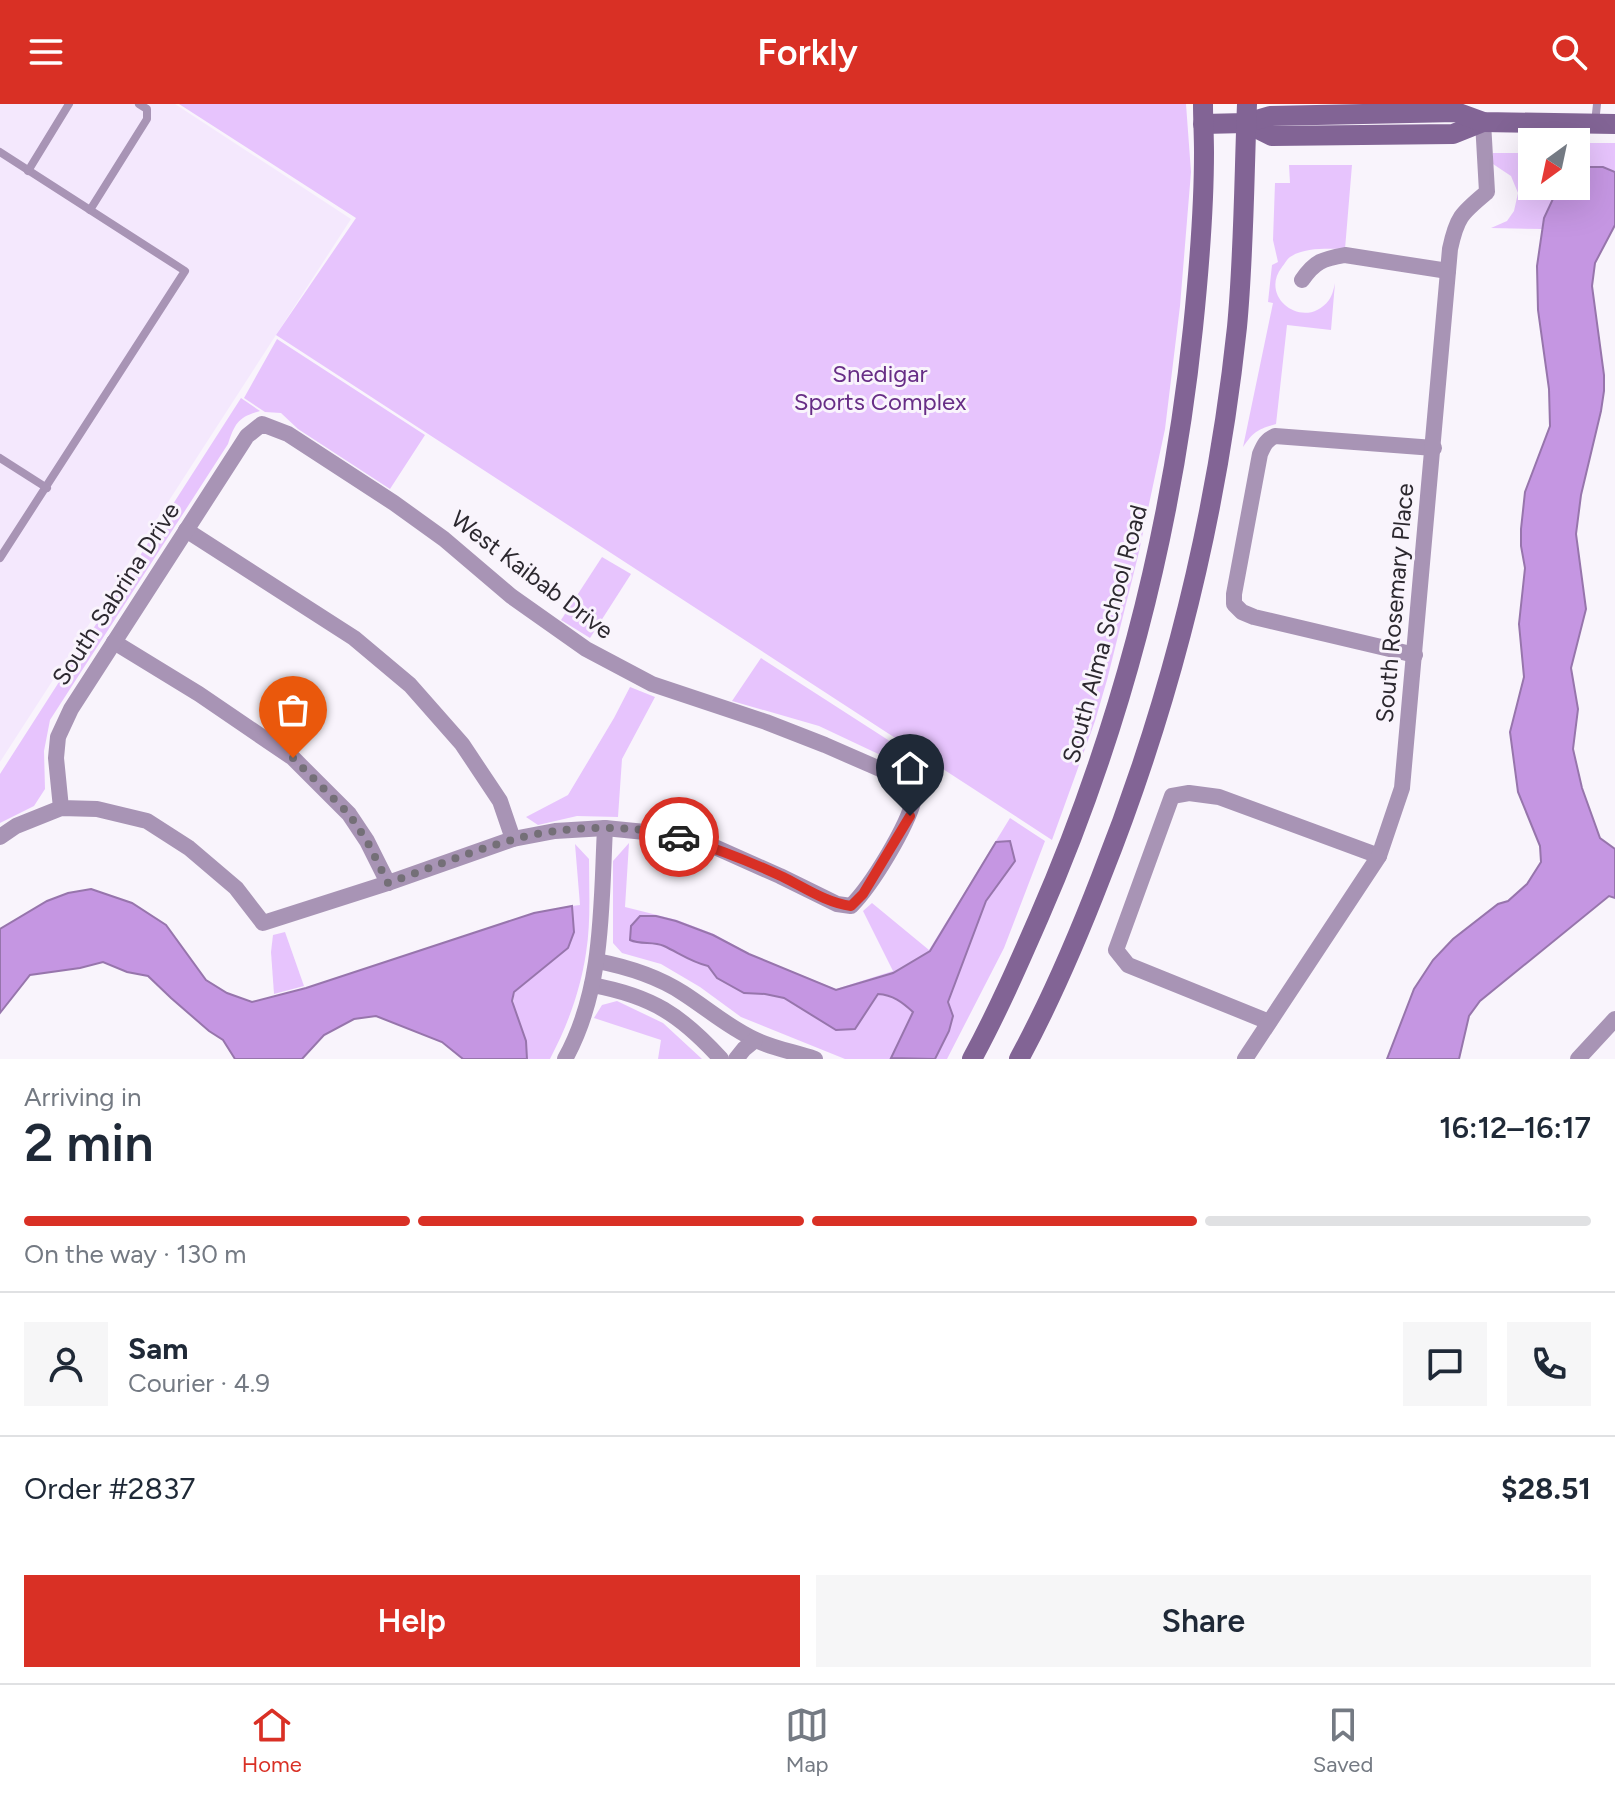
<!DOCTYPE html>
<html lang="en">
<head>
<meta charset="utf-8">
<style>
  :root { --surface:#fff; --page:#f6f6f7; --text:#1f2937; --muted:#747a83; --line:#e0e1e3; --accent:#d93025 }
  body { margin:0; font-family:Figtree,sans-serif; background:var(--page); color:var(--text); height:100vh; display:flex; flex-direction:column; font-size:30px; white-space:nowrap }
  * { box-sizing:border-box; margin:0 }
  p { font-size:26px; color:var(--muted) }
  .icon { flex:none; width:44px; height:44px; fill:none; stroke:currentColor; stroke-width:2; stroke-linecap:round; stroke-linejoin:round }
  .map { position:relative; height:955px; overflow:hidden }
  .side { display:flex; flex-direction:column; background:var(--surface); flex:1 }
  .side>* { flex:none }
  .needle { width:52px; rotate:213deg }
  .fabs { position:absolute; left:1518px; top:24px; display:grid; gap:16px }
  .fabs a { display:grid; place-items:center; width:72px; height:72px; border-radius:0px; background:var(--surface); box-shadow:0 8px 32px #0002; font-size:40px }
  .pin { position:absolute; display:grid; place-items:center; width:68px; height:68px; color:#fff; margin:-82px -34px; border-radius:50% 50% 50% 0; rotate:-45deg; box-shadow:0 0 8px #0007 }
  .pin .icon { rotate:45deg }
  .courier { position:absolute; display:grid; place-items:center; width:80px; height:80px; margin:-40px; border:6px solid #d93025; border-radius:50%; background:#fff; color:#222; box-shadow:0 2px 10px #0007 }
  .summary em { font-style:normal; font-weight:600 }
  .summary div { display:flex; flex-direction:column-reverse }
  .summary { display:flex; align-items:center; justify-content:space-between; height:136px; padding:0 24px }
  h1 { font-size:52px; font-weight:600; line-height:60px }
  .bar { display:grid; grid-template-columns:repeat(4,1fr); gap:12px 8px; align-content:center; height:96px; padding:0 24px }
  .bar i { height:10px; border-radius:6px; background:var(--line) }
  .bar .selected { background:var(--accent) }
  .bar p { grid-column:span 4 }
  .line { display:flex; align-items:center; gap:20px; padding:0 24px; border-top:2px solid var(--line) }
  .line div { flex:1 }
  .round { display:grid; place-items:center; flex:none; width:84px; height:84px; border-radius:0px; background:var(--page) }
  .action { display:flex; gap:16px; margin-top:auto; padding:16px 24px }
  .action a { flex:1; height:92px; border-radius:0px; background:var(--accent); color:#fff; font-size:32px; font-weight:600; line-height:92px; text-align:center }
  .action a+a { background:var(--page); color:var(--text) }
  header { display:flex; justify-content:space-between; align-items:center; height:104px; padding:0 24px; background:var(--accent); color:#fff; font-size:36px; font-weight:600 }
  .tabs { display:flex; justify-content:space-around; align-items:center; height:112px; border-top:2px solid var(--line); background:var(--surface); font-size:22px; color:var(--muted) }
  .tabs a { display:grid; justify-items:center; gap:4px }
  .tabs .selected { color:var(--accent) }
  .map>svg:first-child { display:block }
</style>
</head>
<body>
<header><svg class="icon" aria-label="menu" viewBox="0 0 24 24"><path d="M4 6h16M4 12h16M4 18h16"/></svg>Forkly<svg class="icon" aria-label="search" viewBox="0 0 24 24"><circle cx="10" cy="10" r="6"/><path d="M15 15l6 6"/></svg></header>
<div class="map">
<svg width="1615" height="955" viewBox="0 0 1615 955">
  <rect width="100%" height="100%" fill="#f9f4fc"/>
  <polygon fill="#f4e8fd" points="0,0 175,0 351,115 0,658"/>
  <g fill="#e7c4fd">
    <polygon points="179,0 1186,0 1191,68 1180,202 1165,325 1138,452 1107,576 1095,617 1052,736 276,231 356,114"/>
    <polygon points="1564,38 1615,39 1615,68 1603,63 1576,65 1576,38"/>
    <polygon points="1525,39 1532,39 1532,82 1559,82 1544,114 1542,125 1491,124 1507,117 1514,107 1518,89 1511,72 1493,60 1493,49 1525,49"/>
    <path d="M1289,61h63l-7,84c-17,0 -40,-2 -55,8 -2,1 -7,9 -8,10 -24,31 23,65 47,33 3,-4 5,-12 6,-17l-4,47 -44,-5 -11,99c-18,5 -22,7 -33,23l30,-144 -5,-1 4,-37 6,-3 -5,-22 2,-57h15z"/>
    <polygon points="277,235 425,331 390,385 298,325 281,309 265,308 244,294"/>
    <path d="M241,294l19,13c-22,6 -25,12 -32,33l-178,276 -6,31 1,38 -11,17 -34,17v-49z"/>
    <polygon points="602,453 631,470 590,534 561,516"/>
    <polygon points="761,554 930,663 925,672 819,622 732,597"/>
    <polygon points="630,583 655,593 622,655 618,713 577,712 538,721 526,713 568,691 614,614"/>
    <polygon points="1010,714 1045,737 1004,844 947,955 845,955 741,913 700,883 661,860 622,849 613,839 613,757 629,739 625,803 677,816 714,830 750,850 836,885 893,867 863,807 872,799 929,846"/>
    <path d="M575,740l14,15c0,31 2,64 -3,94 -6,39 -18,71 -36,106h-23c-1,-7 0,-14 -2,-21 -5,-16 -16,-29 -10,-46l53,-44 6,-16 -2,-26 8,-1z"/>
    <polygon points="285,828 304,882 274,890 271,848 273,831"/>
    <polygon points="617,897 663,919 702,955 658,955 661,936 594,914 602,901"/>
  </g>
  <g fill="#c596e2" stroke="#9775ac" stroke-width="2">
    <polygon points="1578,63 1603,63 1615,68 1615,121 1595,159 1592,182 1604,271 1604,287 1601,307 1581,391 1576,430 1586,505 1571,564 1578,605 1573,645 1582,684 1600,734 1615,745 1615,794 1609,792 1480,897 1469,912 1459,955 1387,955 1414,885 1433,856 1453,835 1498,800 1508,797 1527,780 1541,758 1540,742 1518,688 1510,628 1524,573 1519,520 1525,464 1521,442 1521,425 1525,388 1550,322 1549,285 1538,206 1537,162 1544,114 1559,82 1576,82 1576,65"/>
    <path d="M1010,737l5,20 -29,40 -38,101 5,14 -4,15 -14,28 -44,-1 22,-46c-11,-10 -20,-17 -35,-18l-23,35 -19,1 -52,-32 -19,-4 -21,-1 -27,-15 -9,-12c-17,-4 -29,-13 -44,-20 -11,-5 -23,-1 -34,-6l1,-14 9,-10h16l20,5 37,14 36,19 87,36 57,-17 37,-22 66,-109z"/>
    <polygon points="91,785 132,799 166,821 206,876 227,889 252,898 306,884 534,809 572,802 574,828 568,844 514,888 512,897 526,937 527,955 463,955 442,938 376,912 354,915 324,931 302,955 235,955 223,936 209,927 171,894 148,872 127,868 103,858 80,864 30,871 0,909 0,825 47,797 68,789"/>
  </g>
  <g fill="none" stroke-linecap="round" stroke-linejoin="round">
    <g stroke="#a894b5" stroke-width="8">
      <polyline points="1595,19 1597,0"/>
      <polyline points="0,48 185,167 0,454"/>
      <polyline points="28,67 69,0"/>
      <polyline points="90,106 147,15 147,5 139,0"/>
      <polyline points="0,354 47,384"/>
    </g>
    <g stroke="#a894b5" stroke-width="16">
      <path d="M1302,176c13,-19 21,-21 43,-25l103,16"/>
      <polyline points="186,426 354,534 410,581 462,640 500,697 513,735"/>
      <polyline points="114,538 199,590 293,654 349,710 367,737 388,779"/>
      <path d="M1415,551l-161,-38 -12,-5 -8,-8v-10l26,-140c4,-9 6,-14 15,-18l159,12"/>
      <path d="M0,733l16,-11 45,-18 36,1 50,12 42,27 47,40 27,35 125,-40 125,-44 42,-8 50,-3 60,6 52,14 63,28 57,28 14,2c21,-21 56,-79 63,-107l-7,-11 -27,-19 -55,-24 -59,-23 -114,-38 -66,-35 -75,-53 -67,-57 -50,-36 -106,-69 -26,-10 -15,12 -176,273 -13,28 -2,21 5,50"/>
      <path d="M597,857c31,6 60,15 86,32 25,16 46,35 73,47 19,9 39,12 59,19"/>
      <path d="M592,881c60,11 89,30 129,74"/>
      <polyline points="1269,918 1128,861 1116,846 1172,692 1189,689 1219,693 1379,752"/>
      <path d="M565,955c39,-70 36,-154 40,-231"/>
      <polyline points="736,955 744,945 755,936"/>
      <path d="M1245,955l134,-203 23,-68 48,-539c7,-33 12,-36 37,-57l-4,-70"/>
      <polyline points="1578,955 1615,915"/>
    </g>
    <g stroke="#826495" stroke-width="20">
      <polyline points="1246,19 1272,32 1453,30 1483,18"/>
      <polyline points="1203,20 1246,19 1270,12 1456,8 1483,18 1615,20"/>
      <path d="M972,955c25,-46 46,-94 67,-142 82,-188 133,-386 154,-589 6,-58 11,-117 11,-176 0,-16 -1,-32 -1,-48"/>
      <path d="M1019,955c32,-59 58,-120 82,-182 70,-176 116,-361 136,-550 7,-74 7,-149 10,-223"/>
    </g>
  </g>
  <g fill="none" stroke-linecap="round" stroke-linejoin="round">
    <path stroke="#746f77" stroke-width="8" stroke-dasharray="0 14.4" d="M293,654l56,56 18,27 21,42c41,-14 82,-32 124,-43 48,-14 118,-17 167,-3"/>
    <path stroke="#d93025" stroke-width="10" d="M679,733c36,11 70,24 104,40 22,11 44,26 68,29l12,-12 47,-78"/>
  </g>
  <g text-anchor="middle" stroke-width="6" stroke-linejoin="round" paint-order="stroke">
    <g font-size="24" fill="#672d86" stroke="#f9f4fc">
      <text x="880" y="278">Snedigar<tspan x="880" dy="28">Sports Complex</tspan></text>
    </g>
    <g font-size="24" fill="#2c282f" stroke="#f9f4fc">
      <text transform="translate(532 471) rotate(37)" y="8">West Kaibab Drive</text>
      <text transform="translate(116 490) rotate(-57)" y="8">South Sabrina Drive</text>
      <text transform="translate(1395 499) rotate(-85)" y="8">South Rosemary Place</text>
      <text transform="translate(1105 530) rotate(-75)" y="8">South Alma School Road</text>
    </g>
  </g>
</svg>
<div class="fabs">
<a><svg class="needle" viewBox="-14 -14 28 28"><path d="M0-13l5 13h-10z" fill="#e53935"/><path d="M0 13l5-13h-10z" fill="#747a83"/></svg></a>
</div>
<div class="pin" style="left:293px;top:654px;background:#ea580c"><svg class="icon" aria-label="bag" viewBox="0 0 24 24"><path d="M5 8h14l-1 12H6zM9 8a3 3 0 0 1 6 0"/></svg></div>
<div class="pin" style="left:910px;top:712px;background:#1f2937"><svg class="icon" aria-label="home" viewBox="0 0 24 24"><path d="M3 11l9-7 9 7M6 9v11h12V9"/></svg></div>
<div class="courier" style="left:679px;top:733px"><svg class="icon" aria-label="car" viewBox="0 0 24 24"><path d="M5 17H2v-5l4-1 3-4h7l3 4 3 1v5h-3M9 17h6M6 11h13"/><circle cx="7" cy="17" r="2"/><circle cx="17" cy="17" r="2"/></svg></div>
</div>
<section class="side">
<div class="summary"><div><h1>2 min</h1><p>Arriving in</p></div><em>16:12–16:17</em></div>
<div class="bar"><i class="selected"></i><i class="selected"></i><i class="selected"></i><i></i><p>On the way · 130 m</p></div>
<div class="line" style="height:144px"><a class="round"><svg class="icon" aria-label="person" viewBox="0 0 24 24"><circle cx="12" cy="8" r="4"/><path d="M4 21q1-7 8-7t8 7"/></svg></a><div><b>Sam</b><p>Courier · 4.9</p></div><a class="round"><svg class="icon" aria-label="chat" viewBox="0 0 24 24"><path d="M4 5h16v11H9l-5 4z"/></svg></a><a class="round"><svg class="icon" aria-label="phone" viewBox="0 0 24 24"><path d="M5 4h4l2 5-3 2q2 4 5 5l2-3 5 2v4C11 20 4 13 5 4z"/></svg></a></div>
<div class="line" style="height:104px"><div>Order #2837</div><b>$28.51</b></div>
<div class="action"><a>Help</a><a>Share</a></div>
</section>
<nav class="tabs">
<a class="selected"><svg class="icon" aria-label="home" viewBox="0 0 24 24"><path d="M3 11l9-7 9 7M6 9v11h12V9"/></svg>Home</a>
<a><svg class="icon" aria-label="map" viewBox="0 0 24 24"><path d="M3 6l6-2 6 2 6-2v14l-6 2-6-2-6 2zM9 4v14M15 6v14"/></svg>Map</a>
<a><svg class="icon" aria-label="saved" viewBox="0 0 24 24"><path d="M7 4h10v16l-5-4-5 4z"/></svg>Saved</a>
</nav>
</body>
</html>
